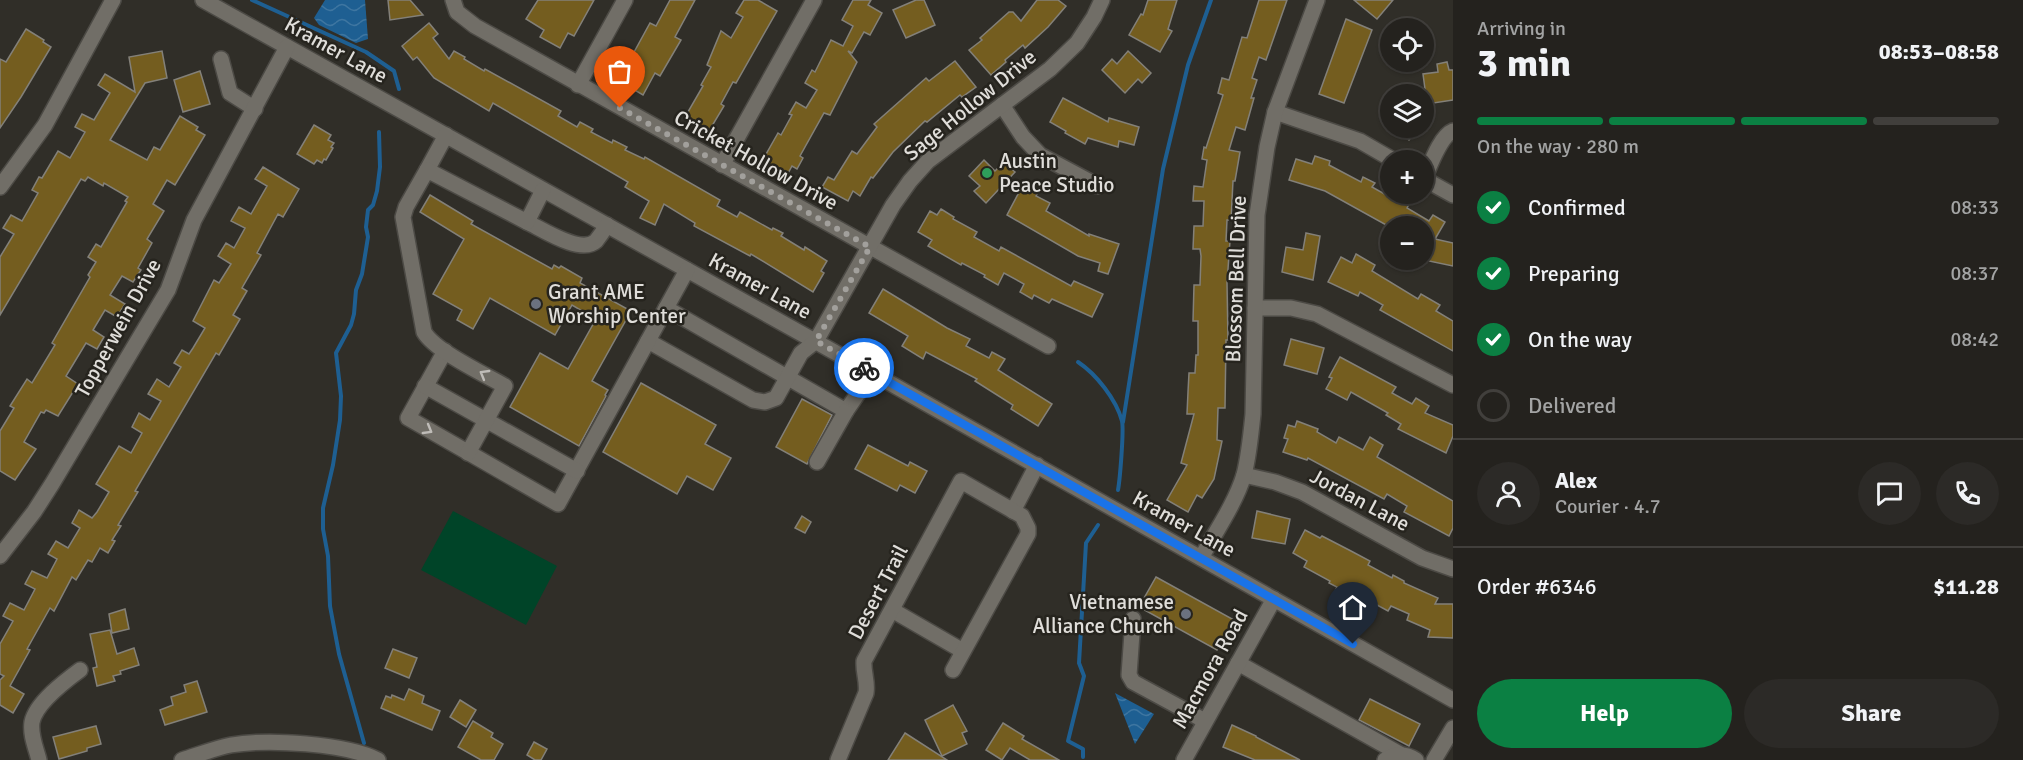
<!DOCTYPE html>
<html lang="en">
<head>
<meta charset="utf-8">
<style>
  :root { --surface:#24221e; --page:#2c2a27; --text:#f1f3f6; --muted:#a3a4a4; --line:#413f3c; --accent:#0b8043 }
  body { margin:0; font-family:Signika,sans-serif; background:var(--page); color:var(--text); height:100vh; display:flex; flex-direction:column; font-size:22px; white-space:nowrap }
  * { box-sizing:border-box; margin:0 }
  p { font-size:20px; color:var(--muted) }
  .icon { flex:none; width:33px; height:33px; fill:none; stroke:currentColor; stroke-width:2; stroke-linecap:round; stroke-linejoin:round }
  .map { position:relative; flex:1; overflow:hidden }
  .sheet { display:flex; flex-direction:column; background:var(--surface); width:570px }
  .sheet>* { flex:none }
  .fabs { position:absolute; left:1380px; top:18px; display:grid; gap:12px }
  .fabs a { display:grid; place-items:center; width:54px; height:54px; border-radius:50%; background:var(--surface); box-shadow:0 2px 4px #0004,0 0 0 2px var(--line); font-size:30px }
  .pin { position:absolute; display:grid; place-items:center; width:51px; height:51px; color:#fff; margin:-62px -26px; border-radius:50% 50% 50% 0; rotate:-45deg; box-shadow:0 0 6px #0007 }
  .pin .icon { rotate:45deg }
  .courier { position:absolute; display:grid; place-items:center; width:60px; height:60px; margin:-30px; border:4px solid #1a73e8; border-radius:50%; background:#fff; color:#222; box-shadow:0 2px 8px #0007 }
  .overview em { font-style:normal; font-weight:700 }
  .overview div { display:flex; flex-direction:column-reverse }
  .overview { display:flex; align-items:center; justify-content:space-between; height:102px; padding:0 24px }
  h1 { font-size:39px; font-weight:700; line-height:45px }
  .bar { display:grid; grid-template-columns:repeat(4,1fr); gap:9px 6px; align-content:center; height:72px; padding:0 24px }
  .bar i { height:8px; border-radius:4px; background:var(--line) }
  .bar .on { background:var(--accent) }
  .bar p { grid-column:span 4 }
  .line { display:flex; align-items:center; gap:15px; padding:0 24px; border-top:2px solid var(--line) }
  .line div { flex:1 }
  .round { display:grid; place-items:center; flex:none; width:63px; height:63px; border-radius:32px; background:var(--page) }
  ol { padding:0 24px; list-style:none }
  li { display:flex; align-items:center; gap:18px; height:66px }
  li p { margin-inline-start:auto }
  li .icon { padding:6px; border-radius:50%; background:var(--accent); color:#fff; stroke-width:4 }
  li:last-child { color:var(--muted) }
  li i { width:33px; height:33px; border:3px solid var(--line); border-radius:50% }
  .cta { display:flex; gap:12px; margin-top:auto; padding:12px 24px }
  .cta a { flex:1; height:69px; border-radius:36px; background:var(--accent); color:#fff; font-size:24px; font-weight:700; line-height:69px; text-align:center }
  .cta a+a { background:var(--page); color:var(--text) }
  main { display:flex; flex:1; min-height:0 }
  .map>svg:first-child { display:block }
</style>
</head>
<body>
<main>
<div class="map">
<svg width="1453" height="760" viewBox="0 0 1453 760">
  <defs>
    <pattern id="water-waves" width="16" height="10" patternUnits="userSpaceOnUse" patternTransform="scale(1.5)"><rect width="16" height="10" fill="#1e5f92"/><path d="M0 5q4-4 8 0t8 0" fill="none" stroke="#3e76a1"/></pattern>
  </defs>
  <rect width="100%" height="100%" fill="#302e28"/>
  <polygon fill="#004428" points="453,511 557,566 526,625 421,570"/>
  <g fill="url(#water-waves)">
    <polygon points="325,0 365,0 368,39 356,43 319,25 314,18"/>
    <polygon points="1115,693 1154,714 1135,744"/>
  </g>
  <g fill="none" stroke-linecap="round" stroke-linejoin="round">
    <g stroke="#1e5f92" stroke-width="4">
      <polyline points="252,0 366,52 394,71 399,89"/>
      <path d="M1078,362c18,12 38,37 44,59 2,9 -2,58 -4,69"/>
      <polyline points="1123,422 1163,169 1188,65 1211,0"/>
      <polyline points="364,743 339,654 330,606 328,556 323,529 323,508 333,465 340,420 341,396 336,353 351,325 354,314 356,290 362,274 368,237 366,227 368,210 373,205 377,191 380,167 379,132"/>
      <polyline points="1083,757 1083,749 1068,741 1084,676 1079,663 1086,543 1098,525"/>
    </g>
  </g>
  <g fill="#745d1f" stroke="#838079" stroke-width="1.5">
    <polygon points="388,0 410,0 423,15 390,20"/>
    <polygon points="538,0 594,0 574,36 568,33 560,48 540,37 544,30 526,19"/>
    <polygon points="670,0 695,0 675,37 681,40 660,76 655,73 643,95 621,82 630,67 627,65 650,23 656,26"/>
    <polygon points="744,0 758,0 777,11 736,83 733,82 721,104 724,106 709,131 685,117 703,86 701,85 711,67 707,65 721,31 731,38 743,17 736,13"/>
    <polygon points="853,0 871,0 868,5 882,13 870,35 864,32 852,53 848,51 857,62 830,115 824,113 800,156 803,158 797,169 792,166 786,177 761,163 778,133 781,135 792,115 789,114 796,102 806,108 817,90 805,83 812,70 815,72 831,40 843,46 853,26 842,20"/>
    <polygon points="916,0 924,0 935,25 906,38 893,10"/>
    <polygon points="1037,0 1058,0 1066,6 1048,27 1025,48 1023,45 1005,60 1006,62 991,75 969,50 982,40 980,38 1009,12 1013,12 1021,21"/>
    <polygon points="1148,0 1177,0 1168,29 1172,31 1160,52 1129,35 1141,14 1143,15"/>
    <polygon points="1259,0 1287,0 1266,60 1259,57 1252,78 1257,80 1251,98 1254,98 1245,130 1236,127 1229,150 1240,152 1235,181 1233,181 1231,220 1227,220 1226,241 1230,241 1227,283 1228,340 1226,340 1225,408 1218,408 1217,440 1222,441 1214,479 1202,498 1197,495 1188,512 1167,500 1187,465 1181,463 1194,414 1187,414 1188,392 1189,373 1195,373 1196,355 1198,355 1198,321 1193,321 1194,285 1200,285 1201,256 1200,249 1193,249 1194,226 1203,226 1204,201 1193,201 1194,186 1203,187 1207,160 1202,159 1204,147 1206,148 1223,95 1218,93 1222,78 1229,80 1242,37 1247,38"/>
    <polygon points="1354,0 1393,0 1377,19"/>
    <polygon points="1346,19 1372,30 1344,103 1319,94"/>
    <polygon points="429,23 438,34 433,38 449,59 454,51 465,57 464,59 484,71 485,69 561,111 558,116 577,127 580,122 593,129 591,132 612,143 613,140 627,147 625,150 644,159 645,157 720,200 717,206 737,217 740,212 772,230 773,228 783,233 781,236 804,250 805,247 827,261 821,271 824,273 813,292 751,254 750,256 694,226 695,223 664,204 655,225 640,218 649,201 625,187 628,182 493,103 489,111 434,78 417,57 413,60 402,46"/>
    <polygon points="26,29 44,40 43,42 51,47 21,97 0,128 0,59 6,62"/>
    <polygon points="162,51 167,78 145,83 110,140 147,160 154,147 160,150 180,116 198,127 196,130 205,135 175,185 167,180 153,204 164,211 147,239 152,243 138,268 141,270 133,282 122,276 110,295 125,304 117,317 105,310 93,330 104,337 97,349 86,343 66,376 78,384 58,416 46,410 44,413 41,412 24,442 36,449 15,480 0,471 0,431 14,408 10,406 27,379 32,383 55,345 52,343 90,277 88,275 96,262 88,257 96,244 101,247 127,202 125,201 128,197 104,183 103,186 88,177 85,181 81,179 0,315 0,257 14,234 3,228 11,215 22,221 38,193 32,190 39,177 42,178 58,151 70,158 85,132 75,127 82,114 94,120 110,93 98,85 105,74 135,92 129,57"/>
    <polygon points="1128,51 1151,73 1142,83 1138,79 1125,93 1102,70 1112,59 1117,64"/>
    <polygon points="955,61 976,87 962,97 960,95 927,122 925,121 893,152 873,178 871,177 860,196 853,191 848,201 822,187 828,177 834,180 852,151 857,154 877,127 874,124 926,78 929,81"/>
    <polygon points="1447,62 1449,70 1453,70 1453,100 1427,104 1423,74 1438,72 1437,64"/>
    <polygon points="200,71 210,104 183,112 174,80"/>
    <polygon points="1063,98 1108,122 1109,118 1139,127 1134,145 1119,141 1118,147 1088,138 1085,144 1065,133 1066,131 1050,122"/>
    <polygon points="314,125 331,135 328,140 334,143 331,147 333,148 326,160 324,159 322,163 317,160 314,164 297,154"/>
    <polygon points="1393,128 1419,128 1409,140"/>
    <polygon points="1315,156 1330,161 1329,165 1361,182 1363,177 1375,183 1372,187 1395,200 1397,197 1409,204 1407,208 1429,221 1433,215 1445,222 1435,239 1453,243 1453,266 1424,260 1424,226 1388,226 1325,191 1289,180 1296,159 1312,164"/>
    <polygon points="984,160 995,171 1004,162 1015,172 986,203 974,191 980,186 969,176"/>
    <polygon points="263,167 299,189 283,217 278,214 257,253 261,255 242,288 247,291 233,315 240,319 219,355 216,353 135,491 138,492 118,525 121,526 112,540 115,541 108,553 100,548 92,562 88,560 76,580 72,577 54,611 50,608 27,649 30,650 10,686 24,694 13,713 0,705 0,680 4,676 0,674 0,644 13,621 3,616 10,603 24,610 35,589 25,584 32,571 47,578 57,559 48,554 56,541 68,548 80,528 72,523 79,510 92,518 97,512 109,492 96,484 119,446 131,453 142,433 132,427 139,413 150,420 161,401 148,394 157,379 169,387 181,367 174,363 182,350 189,354 193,348 205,328 193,321 214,280 219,283 231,264 218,256 226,243 234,248 245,228 231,221 239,207 251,214 267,186 255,179"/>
    <polygon points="1025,181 1040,189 1036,196 1050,203 1046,211 1089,236 1089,234 1119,244 1108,274 1098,271 1100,263 1078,256 1007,215"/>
    <polygon points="430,195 473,221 471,224 552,269 554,265 559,268 561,266 582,278 580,283 631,311 592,381 608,390 605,395 606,396 579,446 510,407 540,353 568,369 596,319 572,305 555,335 490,298 473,329 457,320 462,310 433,294 464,239 420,212"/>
    <polygon points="941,209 954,217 953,219 977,232 974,237 999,251 1001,247 1071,286 1074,281 1103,294 1092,317 1052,299 1049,303 1034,295 1032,299 1020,292 1024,284 1004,273 998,285 984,277 985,275 962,263 961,265 928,246 932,240 918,232 930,211 937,215"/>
    <polygon points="1306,233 1320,236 1313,280 1282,272 1286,247 1303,250"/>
    <polygon points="1356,254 1375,265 1372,271 1418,299 1421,294 1440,305 1436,311 1453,321 1453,351 1380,310 1383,305 1360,292 1358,296 1328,282 1341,257 1352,263"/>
    <polygon points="883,289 947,328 970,339 966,346 989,358 992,352 1005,359 998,370 1052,404 1038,426 1011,409 1013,405 975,381 977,379 926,352 923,359 902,346 908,336 869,313"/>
    <polygon points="1291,339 1324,348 1317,374 1284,365"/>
    <polygon points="1340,357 1396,387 1392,393 1412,404 1416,398 1429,406 1425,413 1453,425 1453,436 1446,453 1398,429 1401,424 1386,415 1388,413 1351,392 1347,400 1326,389 1332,378 1329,377"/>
    <polygon points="641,383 716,425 705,444 731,458 713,490 687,476 677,494 603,452"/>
    <polygon points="802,399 832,415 807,464 776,447"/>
    <polygon points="1297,421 1318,429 1317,432 1336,443 1339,437 1363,450 1370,437 1383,445 1377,457 1453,501 1453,528 1449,536 1404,512 1407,506 1387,494 1384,499 1308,458 1307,460 1283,452 1288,439 1284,438 1288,425 1295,427"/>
    <polygon points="868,445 908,466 910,462 927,471 915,493 900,485 897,491 855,469"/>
    <polygon points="1257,511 1290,519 1285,544 1252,538"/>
    <polygon points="802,516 811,522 805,533 795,528"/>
    <polygon points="1305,530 1320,538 1322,536 1351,551 1370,561 1368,565 1392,578 1393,575 1404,581 1404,583 1438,598 1435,604 1453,604 1453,638 1428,637 1430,630 1407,620 1409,614 1391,606 1388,611 1357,594 1352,601 1335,591 1337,587 1329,583 1330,581 1304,567 1307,561 1293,553"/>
    <polygon points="1156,577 1234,620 1217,650 1139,607"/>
    <polygon points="125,609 129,629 112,633 109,614"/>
    <polygon points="110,630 117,654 134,648 139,665 120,671 121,674 113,676 115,681 97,686 93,668 97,667 90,634"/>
    <polygon points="393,649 417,658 409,678 385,668"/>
    <polygon points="197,681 207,712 165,725 160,710 173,705 171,697 186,692 184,685"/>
    <polygon points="409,689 424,696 422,703 440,711 432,730 381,708 386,696 391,698 392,695 404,700"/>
    <polygon points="1370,699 1420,724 1409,746 1359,720"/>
    <polygon points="460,700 476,710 466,727 450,717"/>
    <polygon points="953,705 967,731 962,733 967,744 942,756 925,720"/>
    <polygon points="473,721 493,733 491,737 503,744 494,760 481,760 458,747"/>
    <polygon points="1003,723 1024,736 1022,739 1059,760 1030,760 1010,748 1002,760 986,750"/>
    <polygon points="1232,725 1256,736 1256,737 1300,760 1255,760 1223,747"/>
    <polygon points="96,726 101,744 87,748 87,751 59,759 53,737"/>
    <polygon points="905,733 947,760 888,760"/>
    <polygon points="534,742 547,749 541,760 535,760 527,755"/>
  </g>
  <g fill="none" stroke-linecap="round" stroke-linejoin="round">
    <defs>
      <g id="minor">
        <polyline points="203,0 872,373 1453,700"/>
        <polyline points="453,0 457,12 475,26 1048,346"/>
        <polyline points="221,59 230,93 255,109"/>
        <polyline points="578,85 625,0"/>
        <polyline points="1002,105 1023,137 1040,155 1098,186"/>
        <polyline points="1275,112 1360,141 1393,160"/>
        <polyline points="722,165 814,0"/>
        <polyline points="427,170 446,135"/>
        <path d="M1424,179c6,-13 16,-43 29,-48"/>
        <polyline points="1424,179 1453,195"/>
        <polyline points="0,187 45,125 113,0"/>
        <path d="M527,222c15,7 54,33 69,19 4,-5 8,-11 11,-16"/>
        <polyline points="666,308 846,411 872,373"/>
        <polyline points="1255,308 1291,308 1317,314 1453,385"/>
        <polyline points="648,341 753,400 765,402 776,398 801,353 816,341 893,205 910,181 928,161 1050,69 1077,43 1094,17 1102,0"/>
        <polyline points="445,351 408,418 558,504 687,270"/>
        <polyline points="425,386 577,471"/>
        <path d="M468,453l37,-67c-21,-12 -70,-35 -81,-54l-21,-115 3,-10 21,-37 100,52 16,-32"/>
        <polyline points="817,462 846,411"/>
        <polyline points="1244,475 1275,482 1302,492 1422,558 1453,569"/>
        <polyline points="1013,511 1037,465"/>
        <polyline points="0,556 34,512 52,484 168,290 194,220 287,47"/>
        <path d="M1201,558c15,-27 34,-54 43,-83 5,-20 7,-41 9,-61l4,-199 10,-68 8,-35 42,-112"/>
        <polyline points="892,610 963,651"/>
        <polyline points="1133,619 1129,675 1133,682 1205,721"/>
        <polyline points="1238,663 1400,754"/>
        <path d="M39,760c-3,-12 -9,-25 -7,-38 4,-19 33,-41 48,-52"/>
        <path d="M182,760c16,-5 33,-12 49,-15 36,-6 115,-2 147,15"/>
        <path d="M838,760l28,-67c2,-11 -3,-21 -2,-32l97,-180 61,35 6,12v6l-75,136"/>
        <polyline points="1184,760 1274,599"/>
        <path d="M1385,760c10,-7 20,-7 31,0"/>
        <polyline points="1434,760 1453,728"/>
      </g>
    </defs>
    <use href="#minor" stroke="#4c4a45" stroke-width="18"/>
    <use href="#minor" stroke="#716e67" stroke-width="15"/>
  </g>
  <defs><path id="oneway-chevron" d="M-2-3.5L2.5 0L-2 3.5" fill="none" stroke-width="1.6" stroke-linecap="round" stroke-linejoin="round" transform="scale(1.5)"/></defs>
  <g stroke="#bfbcb8">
    <use href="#oneway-chevron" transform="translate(484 374) rotate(-150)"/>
    <use href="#oneway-chevron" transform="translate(428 430) rotate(30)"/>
  </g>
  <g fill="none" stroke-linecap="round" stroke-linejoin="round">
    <polyline stroke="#a2a09c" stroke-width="6" stroke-dasharray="0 10.8" points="620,108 870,247 816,341 864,368"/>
    <polyline stroke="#1a73e8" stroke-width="8" points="864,368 1353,644"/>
  </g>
  <circle fill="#2e9e5b" stroke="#26241e" stroke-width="2" cx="987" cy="173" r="6"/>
  <g fill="#6b7280" stroke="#26241e" stroke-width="2">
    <circle cx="536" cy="304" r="6"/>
    <circle cx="1186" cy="614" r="6"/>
  </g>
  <g text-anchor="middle" stroke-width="5" stroke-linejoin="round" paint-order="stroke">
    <g font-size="21" fill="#e0deda" stroke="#26241e">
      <text transform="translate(336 50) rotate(29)" y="7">Kramer Lane</text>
      <text transform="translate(970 105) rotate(-39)" y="7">Sage Hollow Drive</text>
      <text transform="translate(756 160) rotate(29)" y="7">Cricket Hollow Drive</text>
      <text transform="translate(1236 279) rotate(-88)" y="7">Blossom Bell Drive</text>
      <text transform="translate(760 286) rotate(29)" y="7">Kramer Lane</text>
      <text transform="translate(118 328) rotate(-61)" y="7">Topperwein Drive</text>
      <text transform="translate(1360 500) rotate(28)" y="7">Jordan Lane</text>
      <text transform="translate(1184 524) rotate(29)" y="7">Kramer Lane</text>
      <text transform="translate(878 592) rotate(-62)" y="7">Desert Trail</text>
      <text transform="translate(1210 669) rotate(-61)" y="7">Macmora Road</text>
    </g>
    <g font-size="21" fill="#e0deda" stroke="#26241e" text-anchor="start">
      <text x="999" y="168">Austin<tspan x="999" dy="24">Peace Studio</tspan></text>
      <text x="548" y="299">Grant AME<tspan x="548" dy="24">Worship Center</tspan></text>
      <text x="1174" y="609" text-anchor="end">Vietnamese<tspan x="1174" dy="24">Alliance Church</tspan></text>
    </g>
  </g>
</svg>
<div class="fabs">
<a><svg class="icon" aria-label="locate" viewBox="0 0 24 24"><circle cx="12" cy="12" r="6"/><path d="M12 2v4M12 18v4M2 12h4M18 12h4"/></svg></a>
<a><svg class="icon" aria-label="layers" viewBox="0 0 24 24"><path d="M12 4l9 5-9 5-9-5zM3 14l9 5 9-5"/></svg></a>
<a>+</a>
<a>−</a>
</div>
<div class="pin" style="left:620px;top:108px;background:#ea580c"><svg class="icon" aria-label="bag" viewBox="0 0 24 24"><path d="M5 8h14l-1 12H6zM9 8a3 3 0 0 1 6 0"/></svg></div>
<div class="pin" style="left:1353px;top:644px;background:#1f2937"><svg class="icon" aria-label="home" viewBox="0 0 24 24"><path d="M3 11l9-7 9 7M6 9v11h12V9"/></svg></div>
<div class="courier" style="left:864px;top:368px"><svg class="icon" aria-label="bike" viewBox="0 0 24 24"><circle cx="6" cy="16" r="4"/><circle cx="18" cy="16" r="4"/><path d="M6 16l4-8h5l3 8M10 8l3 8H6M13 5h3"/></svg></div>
</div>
<section class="sheet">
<div class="overview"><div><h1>3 min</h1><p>Arriving in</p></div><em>08:53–08:58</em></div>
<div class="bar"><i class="on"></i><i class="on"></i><i class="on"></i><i></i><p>On the way · 280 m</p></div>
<ol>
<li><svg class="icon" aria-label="check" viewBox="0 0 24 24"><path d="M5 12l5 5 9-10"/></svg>Confirmed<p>08:33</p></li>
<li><svg class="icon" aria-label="check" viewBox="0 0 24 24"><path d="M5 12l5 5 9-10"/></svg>Preparing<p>08:37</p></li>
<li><svg class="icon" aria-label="check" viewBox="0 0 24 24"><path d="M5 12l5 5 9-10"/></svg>On the way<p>08:42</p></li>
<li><i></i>Delivered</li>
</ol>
<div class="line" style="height:108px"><a class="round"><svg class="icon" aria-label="person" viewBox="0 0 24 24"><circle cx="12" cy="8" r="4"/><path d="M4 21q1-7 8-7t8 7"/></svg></a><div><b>Alex</b><p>Courier · 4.7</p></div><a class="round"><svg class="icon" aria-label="chat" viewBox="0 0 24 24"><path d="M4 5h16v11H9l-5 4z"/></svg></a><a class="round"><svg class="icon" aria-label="phone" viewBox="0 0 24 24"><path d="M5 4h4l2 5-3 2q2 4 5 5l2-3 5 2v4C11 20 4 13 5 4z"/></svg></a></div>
<div class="line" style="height:78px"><div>Order #6346</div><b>$11.28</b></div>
<div class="cta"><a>Help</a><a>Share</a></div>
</section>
</main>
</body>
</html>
